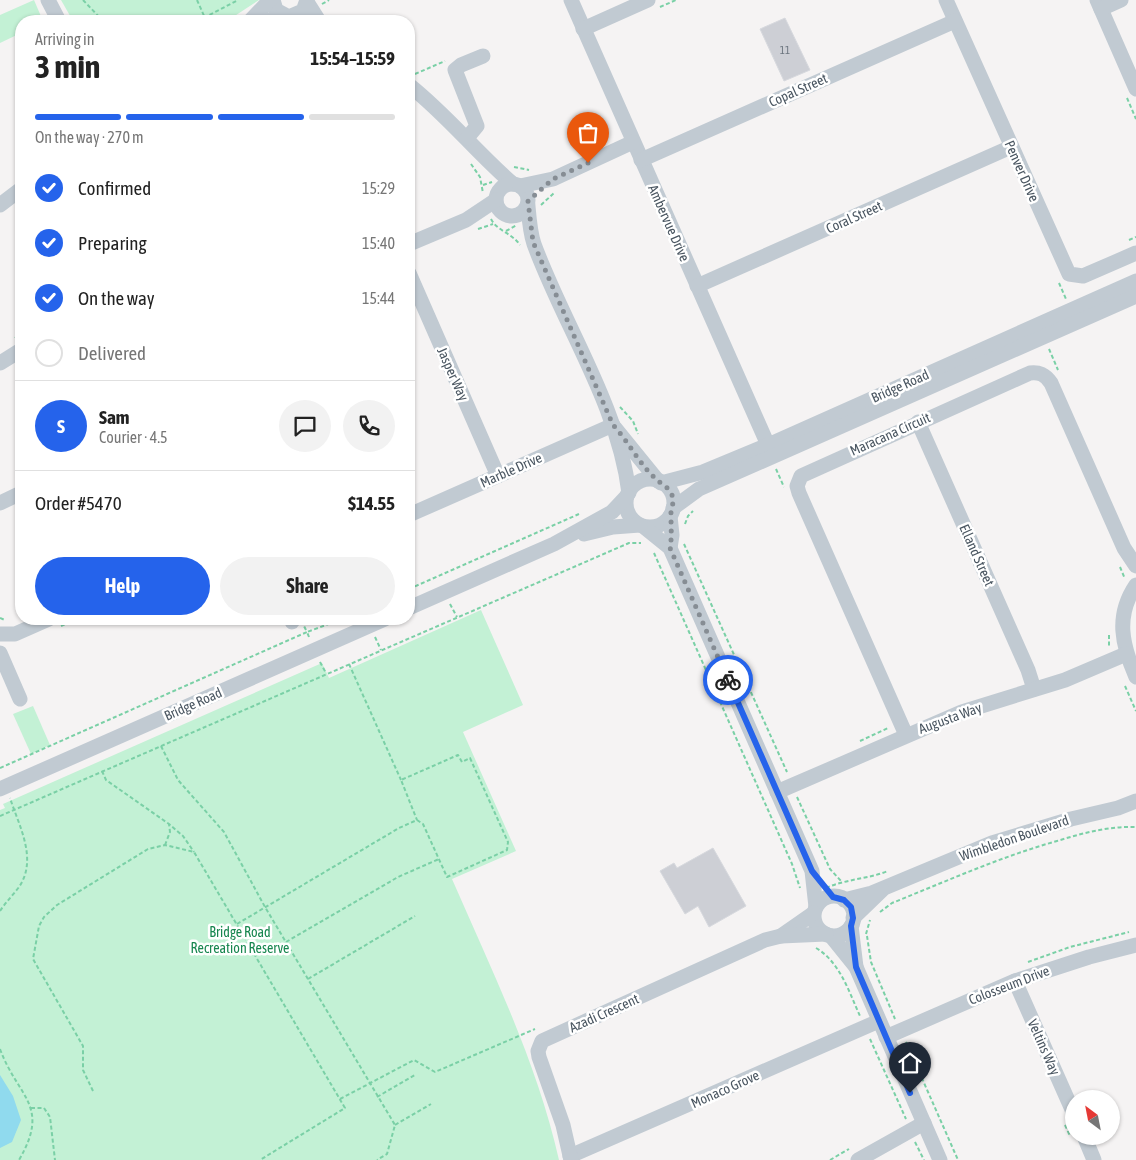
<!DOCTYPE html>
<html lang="en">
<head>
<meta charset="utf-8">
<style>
  :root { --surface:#fff; --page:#f2f2f2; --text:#222; --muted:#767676; --line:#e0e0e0; --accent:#2563eb }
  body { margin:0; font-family:"Asap Condensed",sans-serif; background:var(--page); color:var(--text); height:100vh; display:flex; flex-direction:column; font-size:19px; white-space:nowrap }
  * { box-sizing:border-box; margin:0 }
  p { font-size:16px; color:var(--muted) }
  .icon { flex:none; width:28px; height:28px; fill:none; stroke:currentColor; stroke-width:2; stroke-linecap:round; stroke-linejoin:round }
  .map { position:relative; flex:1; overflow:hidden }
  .panel { position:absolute; left:15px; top:15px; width:400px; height:610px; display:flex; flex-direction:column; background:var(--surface); border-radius:20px; box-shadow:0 1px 4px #0004 }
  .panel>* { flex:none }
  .needle { width:32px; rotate:328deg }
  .buttons { position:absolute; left:1065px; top:1090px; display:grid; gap:10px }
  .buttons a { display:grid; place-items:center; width:55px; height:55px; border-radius:50%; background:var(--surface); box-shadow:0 1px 4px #0004; font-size:25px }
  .pin { position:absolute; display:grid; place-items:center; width:42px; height:42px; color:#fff; margin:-51px -21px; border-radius:50% 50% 50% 0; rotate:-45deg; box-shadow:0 0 5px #0007 }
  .pin .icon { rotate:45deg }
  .courier { position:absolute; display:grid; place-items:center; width:50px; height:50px; margin:-25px; border:4px solid #2563eb; border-radius:50%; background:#fff; color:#222; box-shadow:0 1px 6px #0007 }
  .head em { font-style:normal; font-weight:700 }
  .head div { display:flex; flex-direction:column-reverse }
  .head { display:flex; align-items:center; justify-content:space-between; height:85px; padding:0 20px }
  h1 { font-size:32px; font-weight:700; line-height:38px }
  .bar { display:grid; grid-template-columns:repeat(4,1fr); gap:8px 5px; align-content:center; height:60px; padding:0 20px }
  .bar i { height:6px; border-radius:4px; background:var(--line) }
  .bar .active { background:var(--accent) }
  .bar p { grid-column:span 4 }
  .line { display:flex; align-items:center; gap:12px; padding:0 20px; border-top:1px solid var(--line) }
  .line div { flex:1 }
  .round { display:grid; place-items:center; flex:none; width:52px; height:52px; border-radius:26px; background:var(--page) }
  ol { padding:0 20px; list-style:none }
  li { display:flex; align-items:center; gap:15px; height:55px }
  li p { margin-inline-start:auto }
  li .icon { padding:5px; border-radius:50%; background:var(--accent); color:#fff; stroke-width:4 }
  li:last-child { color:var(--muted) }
  li i { width:28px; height:28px; border:2px solid var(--line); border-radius:50% }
  .action { display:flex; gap:10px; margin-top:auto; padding:10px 20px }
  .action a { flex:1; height:58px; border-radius:30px; background:var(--accent); color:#fff; font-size:20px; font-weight:700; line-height:58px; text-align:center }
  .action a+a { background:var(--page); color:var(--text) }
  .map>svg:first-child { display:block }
</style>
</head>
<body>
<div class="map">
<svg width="1136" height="1160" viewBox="0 0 1136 1160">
  <rect width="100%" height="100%" fill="#f5f3f3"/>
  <g fill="#c3f1d5">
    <polygon points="34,0 43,21 21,21 21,33 0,43 0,15"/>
    <polygon points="61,0 259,0 227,21 73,21"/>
    <path d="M481,610l42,95 -60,27 53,119 -64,28c40,92 85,183 107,281h-559v-350l5,-2 -2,-4 319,-141 7,15z"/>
    <polygon points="33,706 50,745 31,754 13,714"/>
  </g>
  <polygon fill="#90daee" points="0,1075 13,1096 21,1120 12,1142 0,1148"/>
  <g fill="#cdcfd5" stroke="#d7d9de">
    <polygon points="785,18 810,70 784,81 760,29"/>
    <polygon points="713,848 746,906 709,927 698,906 685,914 660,871 674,863 677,868"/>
  </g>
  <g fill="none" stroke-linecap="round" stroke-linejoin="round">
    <g stroke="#7ad0a6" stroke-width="2" stroke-dasharray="4 2.5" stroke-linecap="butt">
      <polyline points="83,0 103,21"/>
      <polyline points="197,0 205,18"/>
      <polyline points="322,4 329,0"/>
      <polyline points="660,7 676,0"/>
      <polyline points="331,17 337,21"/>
      <polyline points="198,21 238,0"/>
      <polyline points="415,74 445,61"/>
      <polyline points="1127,98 1136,119"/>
      <polyline points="471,164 480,177 483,193"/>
      <polyline points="514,167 529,170"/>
      <polyline points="17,177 21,173"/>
      <polyline points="483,185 492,182"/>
      <polyline points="541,205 554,193"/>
      <path d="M491,219c6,12 21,14 29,26"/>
      <polyline points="478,229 493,224"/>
      <polyline points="506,231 517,225"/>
      <polyline points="1129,240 1136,237"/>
      <polyline points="1059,283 1066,299"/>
      <polyline points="15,338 21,333"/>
      <polyline points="1049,349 1058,370"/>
      <polyline points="620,407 633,421 638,434"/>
      <polyline points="776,469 784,487"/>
      <polyline points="685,524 688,516 693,511"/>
      <polyline points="684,544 787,772"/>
      <polyline points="654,553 792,864 800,888"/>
      <polyline points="1120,567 1125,579"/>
      <polyline points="409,589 579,514"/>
      <polyline points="450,604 457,617"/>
      <polyline points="0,618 5,620"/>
      <polyline points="61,626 77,619"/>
      <polyline points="1109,635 1109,646"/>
      <polyline points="309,637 307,632 342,619"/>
      <polyline points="375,637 381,650"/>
      <polyline points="320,662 326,673"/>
      <polyline points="349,664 401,780"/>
      <polyline points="1125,686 1136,711"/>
      <polyline points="860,741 888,728"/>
      <polyline points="161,746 178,780 224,832 265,907 395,1125 387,1154 377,1160"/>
      <polyline points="0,768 307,632 304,626"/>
      <polyline points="102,771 106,780 169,824 183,836 194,852"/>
      <polyline points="797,797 830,869 841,881"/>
      <polyline points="0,816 629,543 641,543"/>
      <polyline points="165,845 170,832 169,824"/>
      <path d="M826,888c20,-9 42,-9 62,-17"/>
      <path d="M0,911c6,-9 13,-16 19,-24 19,-28 0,-61 -9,-89"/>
      <path d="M880,912l12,-9c55,-22 108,-46 165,-62 26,-8 52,-15 79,-14"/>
      <polyline points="237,924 399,828 417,820 423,824 447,877 507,850 508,842 470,758 462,762 458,755 401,780 417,820"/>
      <polyline points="866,934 870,920"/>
      <polyline points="867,936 871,962 895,1019"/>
      <polyline points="286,942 398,877 439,859"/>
      <path d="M816,948c24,14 33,44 44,68"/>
      <polyline points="1028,962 1070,947 1129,932"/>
      <polyline points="308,979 415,916"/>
      <polyline points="870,1039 906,1119"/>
      <polyline points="906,1042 958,1160"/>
      <path d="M0,1049c18,49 51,56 19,111"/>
      <polyline points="93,1091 83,1070 83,1046 33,959 39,926 44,917 57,905 148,849 165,845 194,852 345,1108 260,1160"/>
      <polyline points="377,1097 415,1075"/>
      <polyline points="340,1099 414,1060 435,1072 535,1029"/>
      <polyline points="31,1108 44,1108 50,1117 55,1160"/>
      <polyline points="395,1125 431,1104"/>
      <polyline points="1065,1125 1070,1136"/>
      <polyline points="915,1142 924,1160"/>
      <polyline points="830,1160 849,1149"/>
    </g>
    <g stroke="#c1cad2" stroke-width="15">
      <polyline points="48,0 59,21"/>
      <polyline points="273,0 276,10 289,17 303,11 307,0"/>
      <polyline points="571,0 768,445"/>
      <polyline points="946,0 1069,274 1083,276 1136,253"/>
      <polyline points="1097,0 1136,89"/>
      <polyline points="307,2 319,21"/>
      <polyline points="1101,9 1121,0"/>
      <polyline points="250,21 270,0"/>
      <polyline points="265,21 284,16"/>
      <polyline points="583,29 648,0"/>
      <path d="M409,85c38,30 68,68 104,99"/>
      <polyline points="467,138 477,126 455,70 461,65 483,56"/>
      <polyline points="641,160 955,21"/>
      <circle cx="512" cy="200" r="16"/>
      <polyline points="520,186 553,179 633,142"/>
      <polyline points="0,205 21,189"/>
      <path d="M528,206c1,12 2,26 6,38 30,82 84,160 95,249"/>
      <polyline points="409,244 466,220 496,200"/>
      <polyline points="409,273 498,476"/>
      <polyline points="697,286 1011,147"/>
      <polyline points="0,363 21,350"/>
      <polyline points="918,422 1028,670 1034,689"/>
      <polyline points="615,428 658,481"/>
      <circle cx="650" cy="503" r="24"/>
      <polyline points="661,483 703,472 768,445 1136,281"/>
      <polyline points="0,503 21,493"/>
      <polyline points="673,508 699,489 1136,296"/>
      <polyline points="409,515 613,425"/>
      <polyline points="644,527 670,548 812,871 816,907"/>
      <polyline points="584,534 613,527 640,525"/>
      <polyline points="670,548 672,535 670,516"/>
      <path d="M1136,585c-21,31 -14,60 0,92"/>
      <polyline points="409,608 554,544 612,512 627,496"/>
      <polyline points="291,619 292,622"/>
      <polyline points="0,634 15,634 49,619"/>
      <polyline points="0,653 20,699"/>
      <path d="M906,735l-107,-242 -2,-7 4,-10 229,-103c9,-1 15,1 21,10l73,165 12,18"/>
      <polyline points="0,789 385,619"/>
      <polyline points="777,792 962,712 1065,680 1126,654"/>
      <circle cx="834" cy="916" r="20"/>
      <polyline points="844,900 872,893 992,843 1071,819 1118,808 1136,801"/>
      <polyline points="853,918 882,890"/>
      <polyline points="851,926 856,967"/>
      <polyline points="781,936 814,913"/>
      <polyline points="831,936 856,967 940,1160"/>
      <polyline points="1015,981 1074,1114"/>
      <polyline points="886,1037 1015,981 1089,957 1136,945"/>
      <polyline points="1084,1136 1094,1160"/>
      <polyline points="570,1156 879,1021"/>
      <polyline points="571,1160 563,1125 539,1057 538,1051 542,1041 765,940 781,936 826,934"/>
      <polyline points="858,1160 924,1123"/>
    </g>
  </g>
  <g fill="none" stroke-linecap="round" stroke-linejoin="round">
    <path stroke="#868d94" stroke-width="5" stroke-dasharray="0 9" d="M588,163l-35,16 -25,22 5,41 80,183c16,17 26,39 43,54 6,6 13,8 16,16 3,9 -2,14 -1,22 0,11 1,20 -1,31l58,132"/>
    <polyline stroke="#2563eb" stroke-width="6" points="728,680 812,871 833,897 844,900 851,907 853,918 851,926 856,967 910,1093"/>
  </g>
  <g text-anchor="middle" stroke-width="5" stroke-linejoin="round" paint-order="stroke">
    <g font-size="11" fill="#6b747e">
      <text x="785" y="54">11</text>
    </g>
    <g font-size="14" fill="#4a5661" stroke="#fff">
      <text transform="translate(798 90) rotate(-24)" y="5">Copal Street</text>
      <text transform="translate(1022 171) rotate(66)" y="5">Penver Drive</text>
      <text transform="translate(854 217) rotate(-24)" y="5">Coral Street</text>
      <text transform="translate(669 223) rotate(66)" y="5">Ambervue Drive</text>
      <text transform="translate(453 374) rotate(66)" y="5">Jasper Way</text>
      <text transform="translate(900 386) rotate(-24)" y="5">Bridge Road</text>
      <text transform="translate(890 434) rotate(-24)" y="5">Maracana Circuit</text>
      <text transform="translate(511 470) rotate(-24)" y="5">Marble Drive</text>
      <text transform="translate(977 555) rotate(66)" y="5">Elland Street</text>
      <text transform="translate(193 704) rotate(-24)" y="5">Bridge Road</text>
      <text transform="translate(950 718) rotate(-20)" y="5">Augusta Way</text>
      <text transform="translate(1014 838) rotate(-19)" y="5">Wimbledon Boulevard</text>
      <text transform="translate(1009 985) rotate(-21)" y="5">Colosseum Drive</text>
      <text transform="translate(604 1013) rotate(-24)" y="5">Azadi Crescent</text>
      <text transform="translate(1044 1047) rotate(66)" y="5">Veltins Way</text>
      <text transform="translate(725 1089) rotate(-24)" y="5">Monaco Grove</text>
    </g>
    <g font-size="14" fill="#17864f" stroke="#fff">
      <text x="240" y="937">Bridge Road<tspan x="240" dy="16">Recreation Reserve</tspan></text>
    </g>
  </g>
</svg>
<div class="buttons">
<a><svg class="needle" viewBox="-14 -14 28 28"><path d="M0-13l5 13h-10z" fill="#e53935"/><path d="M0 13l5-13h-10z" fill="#767676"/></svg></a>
</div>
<div class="pin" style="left:588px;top:163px;background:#ea580c"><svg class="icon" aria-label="bag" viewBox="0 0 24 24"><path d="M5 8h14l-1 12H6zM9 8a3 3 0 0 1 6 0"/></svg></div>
<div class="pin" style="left:910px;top:1093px;background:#1f2937"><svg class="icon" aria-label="home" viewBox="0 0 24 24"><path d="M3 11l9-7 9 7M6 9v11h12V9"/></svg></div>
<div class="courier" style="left:728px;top:680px"><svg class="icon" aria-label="bike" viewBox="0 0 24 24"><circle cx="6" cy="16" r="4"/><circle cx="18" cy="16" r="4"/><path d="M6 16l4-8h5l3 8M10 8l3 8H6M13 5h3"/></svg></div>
<section class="panel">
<div class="head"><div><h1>3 min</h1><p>Arriving in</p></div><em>15:54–15:59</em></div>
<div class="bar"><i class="active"></i><i class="active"></i><i class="active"></i><i></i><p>On the way · 270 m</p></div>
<ol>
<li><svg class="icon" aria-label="check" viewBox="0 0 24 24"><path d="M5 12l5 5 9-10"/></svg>Confirmed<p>15:29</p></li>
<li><svg class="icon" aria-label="check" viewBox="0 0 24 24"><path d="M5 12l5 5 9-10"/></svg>Preparing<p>15:40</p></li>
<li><svg class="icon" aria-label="check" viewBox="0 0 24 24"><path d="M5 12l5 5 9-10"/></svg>On the way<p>15:44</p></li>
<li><i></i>Delivered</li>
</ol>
<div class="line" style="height:90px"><b class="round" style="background:var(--accent);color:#fff">S</b><div><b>Sam</b><p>Courier · 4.5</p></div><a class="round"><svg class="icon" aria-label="chat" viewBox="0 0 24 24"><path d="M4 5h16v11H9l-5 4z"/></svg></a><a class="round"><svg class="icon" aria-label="phone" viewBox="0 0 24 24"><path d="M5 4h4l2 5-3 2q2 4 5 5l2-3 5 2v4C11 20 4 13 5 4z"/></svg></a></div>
<div class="line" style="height:65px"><div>Order #5470</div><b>$14.55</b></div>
<div class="action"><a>Help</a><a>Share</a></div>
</section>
</div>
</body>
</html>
